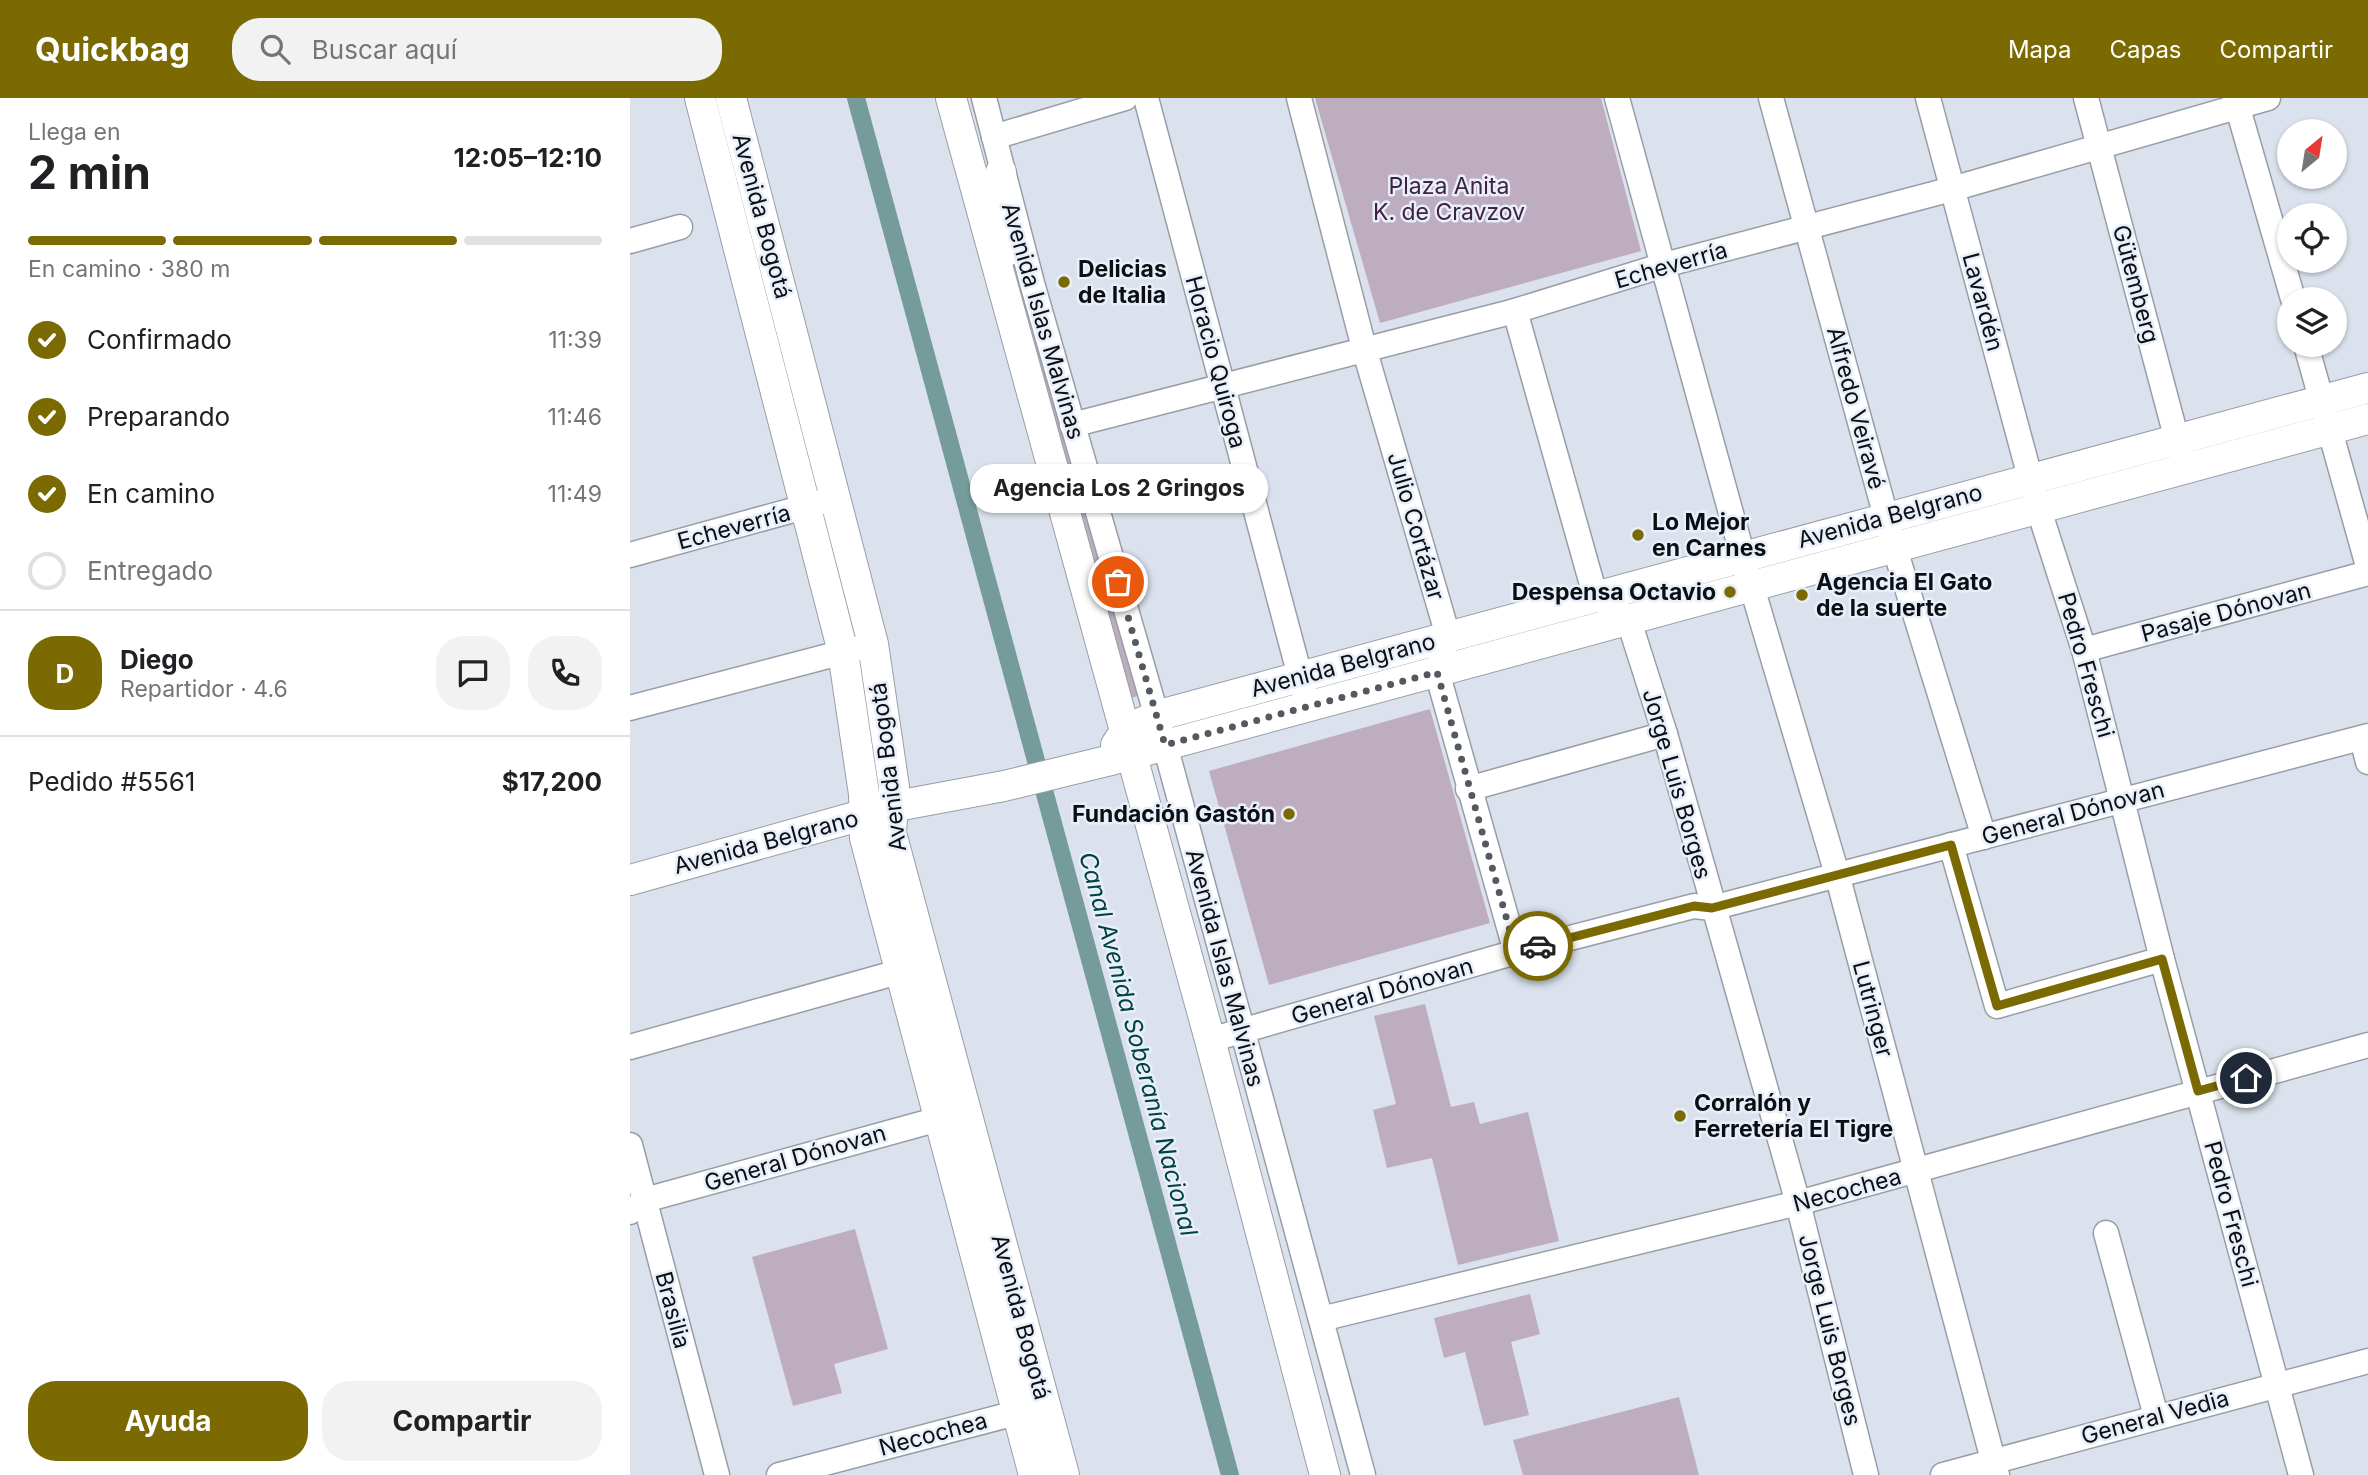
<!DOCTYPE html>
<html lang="es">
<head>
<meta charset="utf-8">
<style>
  :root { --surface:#fff; --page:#f2f2f2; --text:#202124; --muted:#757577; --line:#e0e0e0; --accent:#7a6a01 }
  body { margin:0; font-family:Inter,sans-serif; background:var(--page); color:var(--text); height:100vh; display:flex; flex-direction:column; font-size:26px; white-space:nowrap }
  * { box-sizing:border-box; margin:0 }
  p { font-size:23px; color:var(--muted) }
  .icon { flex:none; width:38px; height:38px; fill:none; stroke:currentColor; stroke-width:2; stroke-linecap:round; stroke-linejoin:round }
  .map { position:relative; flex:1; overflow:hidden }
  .side { display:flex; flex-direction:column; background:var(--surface); width:630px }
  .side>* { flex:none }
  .needle { width:46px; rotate:30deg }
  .tools { position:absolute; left:1647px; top:21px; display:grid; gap:14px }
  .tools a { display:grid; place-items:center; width:70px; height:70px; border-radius:50%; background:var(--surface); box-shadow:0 2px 5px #0004; font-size:35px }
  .pin { position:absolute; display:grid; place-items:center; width:60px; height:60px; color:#fff; margin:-30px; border:4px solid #fff; border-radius:50%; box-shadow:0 2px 7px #0007 }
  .courier { position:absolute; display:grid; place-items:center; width:70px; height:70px; margin:-35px; border:5px solid #7a6a01; border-radius:50%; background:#fff; color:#222; box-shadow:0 2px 9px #0007 }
  .bubble { position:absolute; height:49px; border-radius:24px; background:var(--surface); box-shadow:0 2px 5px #0004; font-size:23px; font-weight:700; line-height:49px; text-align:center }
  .headline em { font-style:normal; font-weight:700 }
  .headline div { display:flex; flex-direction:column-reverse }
  .headline { display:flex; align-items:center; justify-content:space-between; height:119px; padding:0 28px }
  h1 { font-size:46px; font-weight:700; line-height:52px }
  .bar { display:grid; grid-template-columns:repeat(4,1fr); gap:10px 7px; align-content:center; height:84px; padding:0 28px }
  .bar i { height:9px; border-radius:5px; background:var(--line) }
  .bar .active { background:var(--accent) }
  .bar p { grid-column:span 4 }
  .line { display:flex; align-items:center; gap:18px; padding:0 28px; border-top:2px solid var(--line) }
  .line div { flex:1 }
  .round { display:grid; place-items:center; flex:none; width:74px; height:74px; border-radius:28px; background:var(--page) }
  ol { padding:0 28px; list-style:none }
  li { display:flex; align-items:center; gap:21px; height:77px }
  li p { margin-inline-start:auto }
  li .icon { padding:7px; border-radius:50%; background:var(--accent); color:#fff; stroke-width:4 }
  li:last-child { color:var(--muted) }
  li i { width:38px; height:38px; border:4px solid var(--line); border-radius:50% }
  .action { display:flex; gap:14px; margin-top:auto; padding:14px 28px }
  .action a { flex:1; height:80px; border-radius:28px; background:var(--accent); color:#fff; font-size:28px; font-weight:700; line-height:80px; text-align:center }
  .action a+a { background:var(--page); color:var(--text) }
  header { display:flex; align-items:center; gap:42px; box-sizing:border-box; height:98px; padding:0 35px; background:var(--accent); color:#fff }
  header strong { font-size:33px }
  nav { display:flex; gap:38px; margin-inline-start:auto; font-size:24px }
  .search { width:490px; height:63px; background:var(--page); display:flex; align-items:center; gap:18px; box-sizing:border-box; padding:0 24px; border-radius:28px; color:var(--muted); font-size:26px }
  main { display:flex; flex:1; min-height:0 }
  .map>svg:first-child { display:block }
</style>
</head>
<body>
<header>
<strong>Quickbag</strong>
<div class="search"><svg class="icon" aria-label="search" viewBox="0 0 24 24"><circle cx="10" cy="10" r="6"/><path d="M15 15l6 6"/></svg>Buscar aquí</div>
<nav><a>Mapa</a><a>Capas</a><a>Compartir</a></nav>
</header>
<main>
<section class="side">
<div class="headline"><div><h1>2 min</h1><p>Llega en</p></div><em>12:05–12:10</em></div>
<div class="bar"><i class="active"></i><i class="active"></i><i class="active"></i><i></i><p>En camino · 380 m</p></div>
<ol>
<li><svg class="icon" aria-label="check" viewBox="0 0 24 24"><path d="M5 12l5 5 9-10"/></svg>Confirmado<p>11:39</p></li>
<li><svg class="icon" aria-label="check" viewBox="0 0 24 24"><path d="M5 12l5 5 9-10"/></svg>Preparando<p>11:46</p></li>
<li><svg class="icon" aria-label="check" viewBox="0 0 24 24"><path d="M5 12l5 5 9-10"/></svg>En camino<p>11:49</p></li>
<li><i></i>Entregado</li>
</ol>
<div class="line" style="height:126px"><b class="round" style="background:var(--accent);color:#fff">D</b><div><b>Diego</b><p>Repartidor · 4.6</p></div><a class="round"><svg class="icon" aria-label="chat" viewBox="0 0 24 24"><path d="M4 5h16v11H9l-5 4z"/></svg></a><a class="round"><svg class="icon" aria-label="phone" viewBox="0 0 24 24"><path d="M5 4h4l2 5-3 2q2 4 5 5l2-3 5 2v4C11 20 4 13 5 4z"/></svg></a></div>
<div class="line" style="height:91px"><div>Pedido #5561</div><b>$17,200</b></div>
<div class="action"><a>Ayuda</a><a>Compartir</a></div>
</section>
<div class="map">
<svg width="1738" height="1377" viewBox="0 0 1738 1377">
  <rect width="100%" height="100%" fill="#dbe2ed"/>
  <g fill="#bdadbe">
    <polygon points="685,0 971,0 1011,153 750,225"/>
    <polygon points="389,184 511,597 498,601"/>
    <polygon points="800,611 860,825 639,887 579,673"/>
    <polygon points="795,906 821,1009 844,1004 850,1026 898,1014 929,1143 828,1167 802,1060 757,1070 743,1012 766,1006 744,918"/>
    <polygon points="225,1131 258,1251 204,1266 212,1295 163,1308 122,1159"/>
    <polygon points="900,1196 910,1236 881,1244 899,1317 854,1328 835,1254 814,1260 804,1220"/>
    <polygon points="1049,1299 1069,1377 893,1377 883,1342"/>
  </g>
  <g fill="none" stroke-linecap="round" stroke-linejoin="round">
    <polyline stroke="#759c9b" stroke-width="18" points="226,0 600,1377"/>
    <defs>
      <g id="minor">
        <polyline points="354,0 402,185 535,647 733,1377"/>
        <polyline points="516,0 675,597"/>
        <polyline points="669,0 734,250 818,538 807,574 886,854"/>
        <polyline points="987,0 1113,459 1207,776 1367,1377"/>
        <polyline points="1141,0 1264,448 1354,739"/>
        <polyline points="1298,0 1408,409 1454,552 1532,861 1671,1377"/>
        <polyline points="1456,0 1551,357"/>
        <polyline points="1605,0 1663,201"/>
        <polyline points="364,39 495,0"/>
        <polyline points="0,143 50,129"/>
        <polyline points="885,213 965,497 998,520 1035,636 1168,1105 1236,1377"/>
        <polyline points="1676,247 1738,468"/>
        <polyline points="442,327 885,213 1034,167 1322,91 1638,0"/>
        <polyline points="0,457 207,400"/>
        <polyline points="1454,552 1738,475"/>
        <polyline points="0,610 229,550"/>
        <polyline points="1732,640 1738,664"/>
        <polyline points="838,691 1035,636"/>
        <polyline points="1321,747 1367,908 1532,861"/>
        <polyline points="580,942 886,854 1064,808 1082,810 1738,638"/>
        <polyline points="0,949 272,873"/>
        <polyline points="0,1047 87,1377"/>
        <polyline points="0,1114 15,1102 327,1016"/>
        <polyline points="1476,1135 1526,1318"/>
        <polyline points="691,1221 1168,1105 1738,947"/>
        <polyline points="149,1377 405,1310"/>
        <polyline points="1313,1377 1738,1263"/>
      </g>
      <g id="major">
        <polyline points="70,0 213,554 234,696 235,740 404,1377"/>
        <polyline points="101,0 243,546 264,689 261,735 434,1377"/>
        <polyline points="321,0 580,942 695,1377"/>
        <polyline points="371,74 375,154"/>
        <polyline points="486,647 496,632 526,618 1738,290"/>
        <polyline points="0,782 261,709 374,688 477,663 1738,321"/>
      </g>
    </defs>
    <use href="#minor" stroke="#989ea8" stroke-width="27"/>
    <use href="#major" stroke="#989ea8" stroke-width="32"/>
    <use href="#minor" stroke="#fff" stroke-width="24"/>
    <use href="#major" stroke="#fff" stroke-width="30"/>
  </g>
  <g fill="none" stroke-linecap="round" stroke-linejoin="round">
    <polyline stroke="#54595f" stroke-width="7" stroke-dasharray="0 12.6" points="488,484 535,647 807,574 886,854 908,848"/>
    <polyline stroke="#7a6a01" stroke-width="9" points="908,848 1064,808 1082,810 1321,747 1367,908 1532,861 1568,993 1616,980"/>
  </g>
  <g fill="#7a6a01" stroke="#e8effa" stroke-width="2.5">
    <circle cx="434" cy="184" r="7"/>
    <circle cx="1008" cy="437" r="7"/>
    <circle cx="1100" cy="494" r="7"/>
    <circle cx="1172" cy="497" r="7"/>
    <circle cx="659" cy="716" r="7"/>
    <circle cx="1050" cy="1018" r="7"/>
  </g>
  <g text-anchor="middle" stroke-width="5" stroke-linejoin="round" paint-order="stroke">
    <g font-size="23" fill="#412143" stroke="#e8effa">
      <text x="819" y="96">Plaza Anita<tspan x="819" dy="26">K. de Cravzov</tspan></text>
    </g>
    <g font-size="23" fill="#0c0f12" stroke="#e8effa">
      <text transform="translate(132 118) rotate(75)" y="8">Avenida Bogotá</text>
      <text transform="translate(1041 167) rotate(-16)" y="8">Echeverría</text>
      <text transform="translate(1506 186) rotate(75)" y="8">Gütemberg</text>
      <text transform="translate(1353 204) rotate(75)" y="8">Lavardén</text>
      <text transform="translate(413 223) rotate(74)" y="8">Avenida Islas Malvinas</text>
      <text transform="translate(586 264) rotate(75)" y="8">Horacio Quiroga</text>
      <text transform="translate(1226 310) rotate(75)" y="8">Alfredo Veiravé</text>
      <text transform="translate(1260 418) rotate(-15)" y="8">Avenida Belgrano</text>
      <text transform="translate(786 428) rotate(74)" y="8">Julio Cortázar</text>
      <text transform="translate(104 429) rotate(-15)" y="8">Echeverría</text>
      <text transform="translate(1596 514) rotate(-15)" y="8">Pasaje Dónovan</text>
      <text transform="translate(713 567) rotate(-15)" y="8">Avenida Belgrano</text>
      <text transform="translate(1456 567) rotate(74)" y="8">Pedro Freschi</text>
      <text transform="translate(258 669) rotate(-97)" y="8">Avenida Bogotá</text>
      <text transform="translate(1047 686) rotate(74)" y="8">Jorge Luis Borges</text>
      <text transform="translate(1443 715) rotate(-15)" y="8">General Dónovan</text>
      <text transform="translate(136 744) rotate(-15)" y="8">Avenida Belgrano</text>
      <text transform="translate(595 870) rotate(75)" y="8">Avenida Islas Malvinas</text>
      <text transform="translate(752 893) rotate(-16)" y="8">General Dónovan</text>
      <text transform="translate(1243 911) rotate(75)" y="8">Lutringer</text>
      <text transform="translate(165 1060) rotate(-16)" y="8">General Dónovan</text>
      <text transform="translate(1217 1092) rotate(-15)" y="8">Necochea</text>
      <text transform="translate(1601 1116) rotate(75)" y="8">Pedro Freschi</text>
      <text transform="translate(43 1212) rotate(75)" y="8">Brasilia</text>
      <text transform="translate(391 1219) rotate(75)" y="8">Avenida Bogotá</text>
      <text transform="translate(1200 1232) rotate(76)" y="8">Jorge Luis Borges</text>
      <text transform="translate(1525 1319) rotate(-15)" y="8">General Vedia</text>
      <text transform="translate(303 1336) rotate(-15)" y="8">Necochea</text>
    </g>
    <g font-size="23" font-weight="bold" fill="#0c0f12" stroke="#e8effa" text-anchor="start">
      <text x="448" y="179">Delicias<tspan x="448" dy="26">de Italia</tspan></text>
      <text x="1022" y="432">Lo Mejor<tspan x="1022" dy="26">en Carnes</tspan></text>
      <text x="1186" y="492">Agencia El Gato<tspan x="1186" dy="26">de la suerte</tspan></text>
      <text x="1086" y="502" text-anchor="end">Despensa Octavio</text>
      <text x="645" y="724" text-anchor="end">Fundación Gastón</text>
      <text x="1064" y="1013">Corralón y<tspan x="1064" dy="26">Ferretería El Tigre</tspan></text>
    </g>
    <g font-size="24" font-style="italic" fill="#004141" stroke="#e8effa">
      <text transform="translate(508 946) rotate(75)" y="8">Canal Avenida Soberanía Nacional</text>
    </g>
  </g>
</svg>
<div class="tools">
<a><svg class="needle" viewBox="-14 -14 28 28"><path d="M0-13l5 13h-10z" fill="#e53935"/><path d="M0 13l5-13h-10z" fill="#757577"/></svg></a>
<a><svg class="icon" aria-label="locate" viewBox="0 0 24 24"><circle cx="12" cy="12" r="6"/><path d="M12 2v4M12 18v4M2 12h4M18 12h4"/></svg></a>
<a><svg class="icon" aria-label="layers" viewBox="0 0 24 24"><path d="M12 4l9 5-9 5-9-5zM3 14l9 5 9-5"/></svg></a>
</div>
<div class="pin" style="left:488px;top:484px;background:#ea580c"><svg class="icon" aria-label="bag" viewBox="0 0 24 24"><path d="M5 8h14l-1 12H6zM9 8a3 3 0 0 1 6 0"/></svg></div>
<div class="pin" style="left:1616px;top:980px;background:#1f2937"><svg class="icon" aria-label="home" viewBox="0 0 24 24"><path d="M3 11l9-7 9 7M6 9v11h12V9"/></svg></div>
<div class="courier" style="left:908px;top:848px"><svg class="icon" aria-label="car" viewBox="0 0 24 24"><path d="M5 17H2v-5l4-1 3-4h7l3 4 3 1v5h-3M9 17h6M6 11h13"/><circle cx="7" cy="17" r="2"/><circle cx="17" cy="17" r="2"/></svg></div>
<div class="bubble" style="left:340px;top:366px;width:298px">Agencia Los 2 Gringos</div>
</div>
</main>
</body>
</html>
